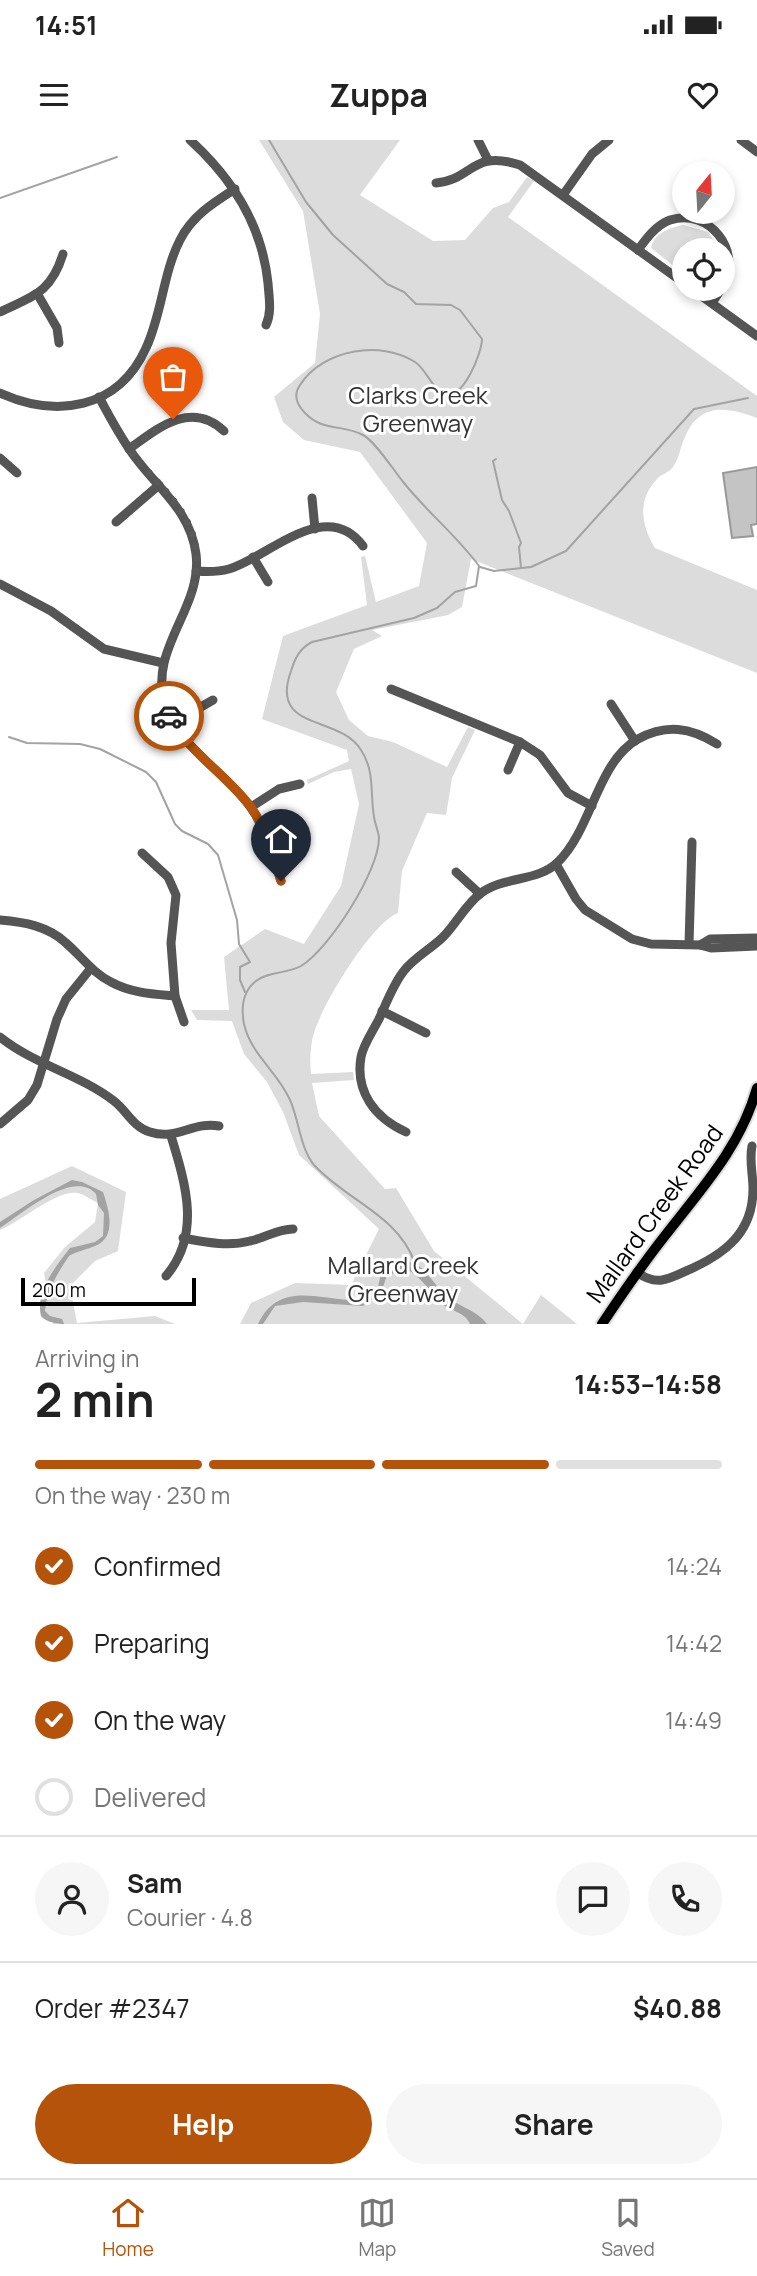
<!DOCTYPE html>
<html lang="en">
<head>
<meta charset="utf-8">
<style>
  :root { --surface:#fff; --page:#f6f6f6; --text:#222; --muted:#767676; --line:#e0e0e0; --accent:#b45309 }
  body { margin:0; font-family:Manrope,sans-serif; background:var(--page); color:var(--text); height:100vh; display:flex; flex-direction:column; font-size:26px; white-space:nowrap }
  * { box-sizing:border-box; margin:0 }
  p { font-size:23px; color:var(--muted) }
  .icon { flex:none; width:38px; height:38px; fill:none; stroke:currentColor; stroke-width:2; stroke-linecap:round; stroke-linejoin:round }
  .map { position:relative; height:1184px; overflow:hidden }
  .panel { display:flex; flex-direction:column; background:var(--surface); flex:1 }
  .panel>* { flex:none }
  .needle { width:46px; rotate:18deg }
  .buttons { position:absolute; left:672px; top:21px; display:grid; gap:14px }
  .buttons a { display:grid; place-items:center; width:63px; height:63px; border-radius:50%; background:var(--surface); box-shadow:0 4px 10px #0003; font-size:35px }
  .scale { position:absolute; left:21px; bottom:18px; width:175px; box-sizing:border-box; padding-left:7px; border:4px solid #000; border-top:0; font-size:19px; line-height:24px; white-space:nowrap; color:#000; -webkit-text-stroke:5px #fff; paint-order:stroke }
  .pin { position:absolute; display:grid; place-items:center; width:60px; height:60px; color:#fff; margin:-72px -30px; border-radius:50% 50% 50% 0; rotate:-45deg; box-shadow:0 0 7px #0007 }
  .pin .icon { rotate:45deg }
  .courier { position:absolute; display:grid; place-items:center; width:70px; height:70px; margin:-35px; border:5px solid #b45309; border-radius:50%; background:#fff; color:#222; box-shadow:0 2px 9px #0007 }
  .overview em { font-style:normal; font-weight:700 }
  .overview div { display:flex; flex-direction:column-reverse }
  .overview { display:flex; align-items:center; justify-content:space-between; height:119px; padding:0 35px }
  h1 { font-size:46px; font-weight:700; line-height:52px }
  .bar { display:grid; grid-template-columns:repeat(4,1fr); gap:10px 7px; align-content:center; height:84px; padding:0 35px }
  .bar i { height:9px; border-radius:5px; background:var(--line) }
  .bar .active { background:var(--accent) }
  .bar p { grid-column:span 4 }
  .line { display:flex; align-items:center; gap:18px; padding:0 35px; border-top:2px solid var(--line) }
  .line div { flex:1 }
  .round { display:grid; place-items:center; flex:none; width:74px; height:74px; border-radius:37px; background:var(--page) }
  ol { padding:0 35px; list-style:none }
  li { display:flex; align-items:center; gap:21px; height:77px }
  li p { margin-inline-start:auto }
  li .icon { padding:7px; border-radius:50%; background:var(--accent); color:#fff; stroke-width:4 }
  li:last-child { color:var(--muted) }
  li i { width:38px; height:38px; border:4px solid var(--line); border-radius:50% }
  .action { display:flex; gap:14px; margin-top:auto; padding:14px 35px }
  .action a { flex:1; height:80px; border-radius:42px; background:var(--accent); color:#fff; font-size:28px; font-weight:700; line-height:80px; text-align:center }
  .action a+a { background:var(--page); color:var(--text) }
  .status { display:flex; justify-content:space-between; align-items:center; height:49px; padding:0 35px; background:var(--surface); direction:ltr }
  .status svg { height:19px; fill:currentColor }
  header { display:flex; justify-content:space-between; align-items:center; height:91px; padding:0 35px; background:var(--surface); font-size:32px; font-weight:700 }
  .menu { display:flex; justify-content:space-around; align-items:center; height:98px; border-top:2px solid var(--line); background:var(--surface); font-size:19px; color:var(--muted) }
  .menu a { display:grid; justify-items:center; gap:4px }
  .menu .active { color:var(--accent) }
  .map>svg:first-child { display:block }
</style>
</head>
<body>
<div class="status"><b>14:51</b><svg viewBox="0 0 49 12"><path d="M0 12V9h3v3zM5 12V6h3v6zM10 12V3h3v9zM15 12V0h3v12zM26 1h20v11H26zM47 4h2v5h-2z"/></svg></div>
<header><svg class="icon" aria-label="menu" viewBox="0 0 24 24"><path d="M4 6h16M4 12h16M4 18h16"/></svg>Zuppa<svg class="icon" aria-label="heart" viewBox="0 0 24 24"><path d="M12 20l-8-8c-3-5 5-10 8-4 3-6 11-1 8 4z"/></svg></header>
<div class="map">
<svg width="757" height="1184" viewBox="0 0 757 1184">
  <rect width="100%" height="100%" fill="#fff"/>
  <g fill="#dcdcdc">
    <path d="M259,0h141l-40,55 73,46 32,-1 28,-32 16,-6 18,-25 7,4 -26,36 249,179v22c-30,-11 -57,-16 -72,19 -5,10 -5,20 -12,30 -4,6 -12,7 -16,12 -20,21 -16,46 -2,69l102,42v83l-286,-114 -9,48 -14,8 -76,15 10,6 -28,13 -18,43 13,28 19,16 25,6 54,25 21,-40 7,3 -23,48 -6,37 -19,-2 -25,58 -4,42c-27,10 -82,100 -86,128 -2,11 -2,23 -1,33l42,-2 1,8 -42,3 7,33 66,73 11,-1 38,63 89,73 18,-29 36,29h-337l11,-21 44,-20 56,2 28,-56 -80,-74 -16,-43 -16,-30 -23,-28 -12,-33 -35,-1 -6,-10h38l-5,-53 41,-28 39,15 37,-58 18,-82 -8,-35 -17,3 -26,12 -1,-4 42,-19 -2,-11 -85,-31 21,-83 84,-31 -6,-48 4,-1 11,46 43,-16 8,-43 -67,-91 -56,-12 -21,-18 -9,-25 41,-34 5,-49 -17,-103z"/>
    <path d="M683,85l25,7 13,18h-37v24l-33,-26c3,-15 18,-20 32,-23z"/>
    <path d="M72,1026l54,26 -8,59 -23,10 -25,25 7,37 78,-7 20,8h-122l-1,-4 -10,-8 4,-28 -2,-11 21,-26 30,-25 3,-19c-7,-3 -14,-9 -21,-10 -21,-3 -58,30 -77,37v-31z"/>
  </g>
  <g fill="#a3a3a3">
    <path d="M72,1040l10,2 21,10c6,18 14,45 -8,54 -9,4 -18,5 -26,10 -12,18 -22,34 -24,55l5,5 12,3 2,5c-6,0 -19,-2 -23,-8 -6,-24 15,-50 29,-68l25,-6 8,-6 1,-23 -6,-8 -2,-11c-23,-26 -75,21 -96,34v-6l34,-22z"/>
    <path d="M409,1122c18,4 24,23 37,34 13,11 31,14 41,28h-17c-5,-12 -19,-13 -28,-20 -12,-11 -20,-27 -34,-34l-21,5 -6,18 -18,13 -60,-4 -28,4 -12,18h-5c22,-46 64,-22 104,-24l16,-13 4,-18z"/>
  </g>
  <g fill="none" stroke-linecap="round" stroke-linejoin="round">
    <g stroke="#a3a3a3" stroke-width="2">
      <path d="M269,0l37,62 27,33 54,49 17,8 12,12 35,1 9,5 22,29c0,13 -19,63 -38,54 -13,-5 -17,-23 -29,-31 -34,-22 -92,-13 -115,23 -7,10 -3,20 5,28 18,19 38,11 58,22 13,7 31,36 41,48 24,30 53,53 75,83l-3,20 -21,6 -18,16 -23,10 -102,24c-12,6 -17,16 -21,29 -22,61 48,43 70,79 14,21 9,43 13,67 1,7 4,13 5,20 1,33 -50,112 -78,129 -14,8 -32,5 -45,15 -13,10 -15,27 -12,43 7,31 34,48 46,76 9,20 10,48 24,65 33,36 83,49 101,98"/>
      <polyline points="0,58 117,17"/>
      <polyline points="496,319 493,321 502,360 509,371 521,403 519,407 521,428"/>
      <polyline points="480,427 494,431 531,427 566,411 694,269 748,258"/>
      <polyline points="9,597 27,603 80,604 100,609 146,632 156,642 175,684 182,691 208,704 218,715 237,780 239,804 250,822 240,827 240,840 245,852"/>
    </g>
  </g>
  <polygon fill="#c4c4c4" stroke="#999" stroke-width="2" points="757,327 757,384 751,385 753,396 732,398 723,333"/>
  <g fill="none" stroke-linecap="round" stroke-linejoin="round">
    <defs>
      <path id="major" d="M602,1184c20,-30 40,-59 62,-87 37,-48 76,-89 93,-149"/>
    </defs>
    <use href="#major" stroke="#dbdbdb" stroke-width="14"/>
    <g stroke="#555" stroke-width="9">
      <path d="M190,0c43,39 72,85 78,143 1,15 4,29 -2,42"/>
      <polyline points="478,0 488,20"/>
      <polyline points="741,0 757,12"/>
      <path d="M436,43c37,-3 35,-34 84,-18l164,118"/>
      <polyline points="563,55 592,14 609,0"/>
      <path d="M638,110c8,-11 18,-25 32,-30 39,-13 73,31 53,66"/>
      <polyline points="692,149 757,196"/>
      <polyline points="38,155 57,188 59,203"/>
      <polyline points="712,163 721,149"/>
      <path d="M0,172c33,-16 51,-19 63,-58"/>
      <path d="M0,253c56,25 118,17 146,-45 16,-34 17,-75 34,-108 12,-24 33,-37 55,-51"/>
      <path d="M99,257c12,22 23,44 39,64 23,30 53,52 58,93 7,55 -50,96 -30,153 15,42 60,65 85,101 15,21 22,49 30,73"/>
      <path d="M129,309c29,-21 62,-49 95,-18"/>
      <polyline points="0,318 17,333"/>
      <polyline points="312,358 315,389"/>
      <polyline points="116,382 159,345"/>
      <polyline points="253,417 268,442"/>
      <path d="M196,431c12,1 22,1 33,-2 38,-11 97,-73 134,-23"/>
      <polyline points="0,444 51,471 104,509 163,523"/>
      <polyline points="391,549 520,602 540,615 568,653 592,666"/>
      <polyline points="611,564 635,601"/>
      <polyline points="173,583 213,560"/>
      <polyline points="508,630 520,602"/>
      <polyline points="251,667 279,649 300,644"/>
      <polyline points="142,713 168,737 176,755 171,803 175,856 184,882"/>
      <polyline points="556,724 576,759 585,770 632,799 651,804 700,805 711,808 757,806"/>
      <polyline points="456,732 480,754"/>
      <path d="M0,780c24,2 48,6 66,23 15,13 27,30 45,39 20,11 42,12 64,14"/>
      <polyline points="689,804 692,702"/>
      <polyline points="700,805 710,799 757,798"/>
      <polyline points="382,871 426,893"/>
      <path d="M0,897c35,28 79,37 114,64 13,10 19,26 36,31 27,9 43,-11 69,-6"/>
      <polyline points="0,984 28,960 37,945 57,879 66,859 91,828"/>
      <path d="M406,992c-31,-14 -51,-40 -45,-75 2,-12 12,-26 18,-38 7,-15 14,-34 24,-47 10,-14 28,-23 40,-35 13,-13 23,-33 38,-44 23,-17 57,-11 77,-31 34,-33 39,-100 80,-123 28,-15 52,-12 79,5"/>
      <path d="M183,1098c22,4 44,9 67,3 15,-3 27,-12 43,-12"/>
      <path d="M637,1132c18,14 30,8 49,-1 38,-16 67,-38 67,-82 0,-15 -4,-29 -1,-43"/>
      <path d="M166,1136c36,-42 19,-94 5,-140"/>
    </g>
    <use href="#major" stroke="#000" stroke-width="10"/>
  </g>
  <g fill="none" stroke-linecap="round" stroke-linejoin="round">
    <path stroke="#595959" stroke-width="7" stroke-dasharray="0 12.6" d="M169,576c-29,-74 49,-115 22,-186 -13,-32 -42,-54 -62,-81l44,-30"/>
    <path stroke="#b45309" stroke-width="9" d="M169,576c19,36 57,58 81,90 16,21 23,50 31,75"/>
  </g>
  <g text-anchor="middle" stroke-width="6" stroke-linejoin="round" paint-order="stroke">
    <g font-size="24" fill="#333" stroke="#fff">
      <text x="418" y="264">Clarks Creek<tspan x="418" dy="28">Greenway</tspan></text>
      <text x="403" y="1134">Mallard Creek<tspan x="403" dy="28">Greenway</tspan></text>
    </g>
    <g font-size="24" fill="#000" stroke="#fff">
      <text transform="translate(655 1074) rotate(-54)" y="8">Mallard Creek Road</text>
    </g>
  </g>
</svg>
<div class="buttons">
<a><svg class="needle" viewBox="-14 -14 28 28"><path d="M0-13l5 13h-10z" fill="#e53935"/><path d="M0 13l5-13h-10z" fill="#767676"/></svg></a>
<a><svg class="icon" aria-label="locate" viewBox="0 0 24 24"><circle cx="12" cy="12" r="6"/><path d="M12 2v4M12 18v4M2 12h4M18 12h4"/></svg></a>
</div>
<div class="scale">200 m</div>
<div class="pin" style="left:173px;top:279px;background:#ea580c"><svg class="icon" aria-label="bag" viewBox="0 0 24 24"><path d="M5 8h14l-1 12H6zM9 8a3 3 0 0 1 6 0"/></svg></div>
<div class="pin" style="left:281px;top:741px;background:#1f2937"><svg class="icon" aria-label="home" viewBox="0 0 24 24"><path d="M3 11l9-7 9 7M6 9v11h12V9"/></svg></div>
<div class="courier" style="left:169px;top:576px"><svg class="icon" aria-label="car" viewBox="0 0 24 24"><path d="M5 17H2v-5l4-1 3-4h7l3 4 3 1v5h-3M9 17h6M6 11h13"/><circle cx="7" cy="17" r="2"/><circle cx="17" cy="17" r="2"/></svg></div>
</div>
<section class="panel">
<div class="overview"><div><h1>2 min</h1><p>Arriving in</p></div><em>14:53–14:58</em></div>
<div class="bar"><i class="active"></i><i class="active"></i><i class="active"></i><i></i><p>On the way · 230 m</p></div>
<ol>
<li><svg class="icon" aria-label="check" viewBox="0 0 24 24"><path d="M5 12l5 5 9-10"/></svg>Confirmed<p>14:24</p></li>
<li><svg class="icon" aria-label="check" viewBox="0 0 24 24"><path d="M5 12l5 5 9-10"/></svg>Preparing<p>14:42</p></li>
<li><svg class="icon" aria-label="check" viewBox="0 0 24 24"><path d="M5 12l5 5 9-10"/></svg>On the way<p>14:49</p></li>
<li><i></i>Delivered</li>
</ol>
<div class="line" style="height:126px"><a class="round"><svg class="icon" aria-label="person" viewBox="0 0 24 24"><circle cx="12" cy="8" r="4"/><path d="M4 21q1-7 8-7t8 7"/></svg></a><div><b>Sam</b><p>Courier · 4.8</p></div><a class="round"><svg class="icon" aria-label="chat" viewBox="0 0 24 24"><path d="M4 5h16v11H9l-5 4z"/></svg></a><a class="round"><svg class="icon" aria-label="phone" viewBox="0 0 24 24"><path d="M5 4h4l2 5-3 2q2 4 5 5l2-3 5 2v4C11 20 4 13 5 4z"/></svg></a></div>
<div class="line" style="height:91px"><div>Order #2347</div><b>$40.88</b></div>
<div class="action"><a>Help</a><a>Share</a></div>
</section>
<nav class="menu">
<a class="active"><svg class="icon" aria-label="home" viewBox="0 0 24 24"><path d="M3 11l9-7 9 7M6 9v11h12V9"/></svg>Home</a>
<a><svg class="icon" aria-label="map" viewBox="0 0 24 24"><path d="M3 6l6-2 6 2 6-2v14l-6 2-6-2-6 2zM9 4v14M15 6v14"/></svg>Map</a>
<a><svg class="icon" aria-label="saved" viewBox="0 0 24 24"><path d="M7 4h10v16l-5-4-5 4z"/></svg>Saved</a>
</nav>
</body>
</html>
